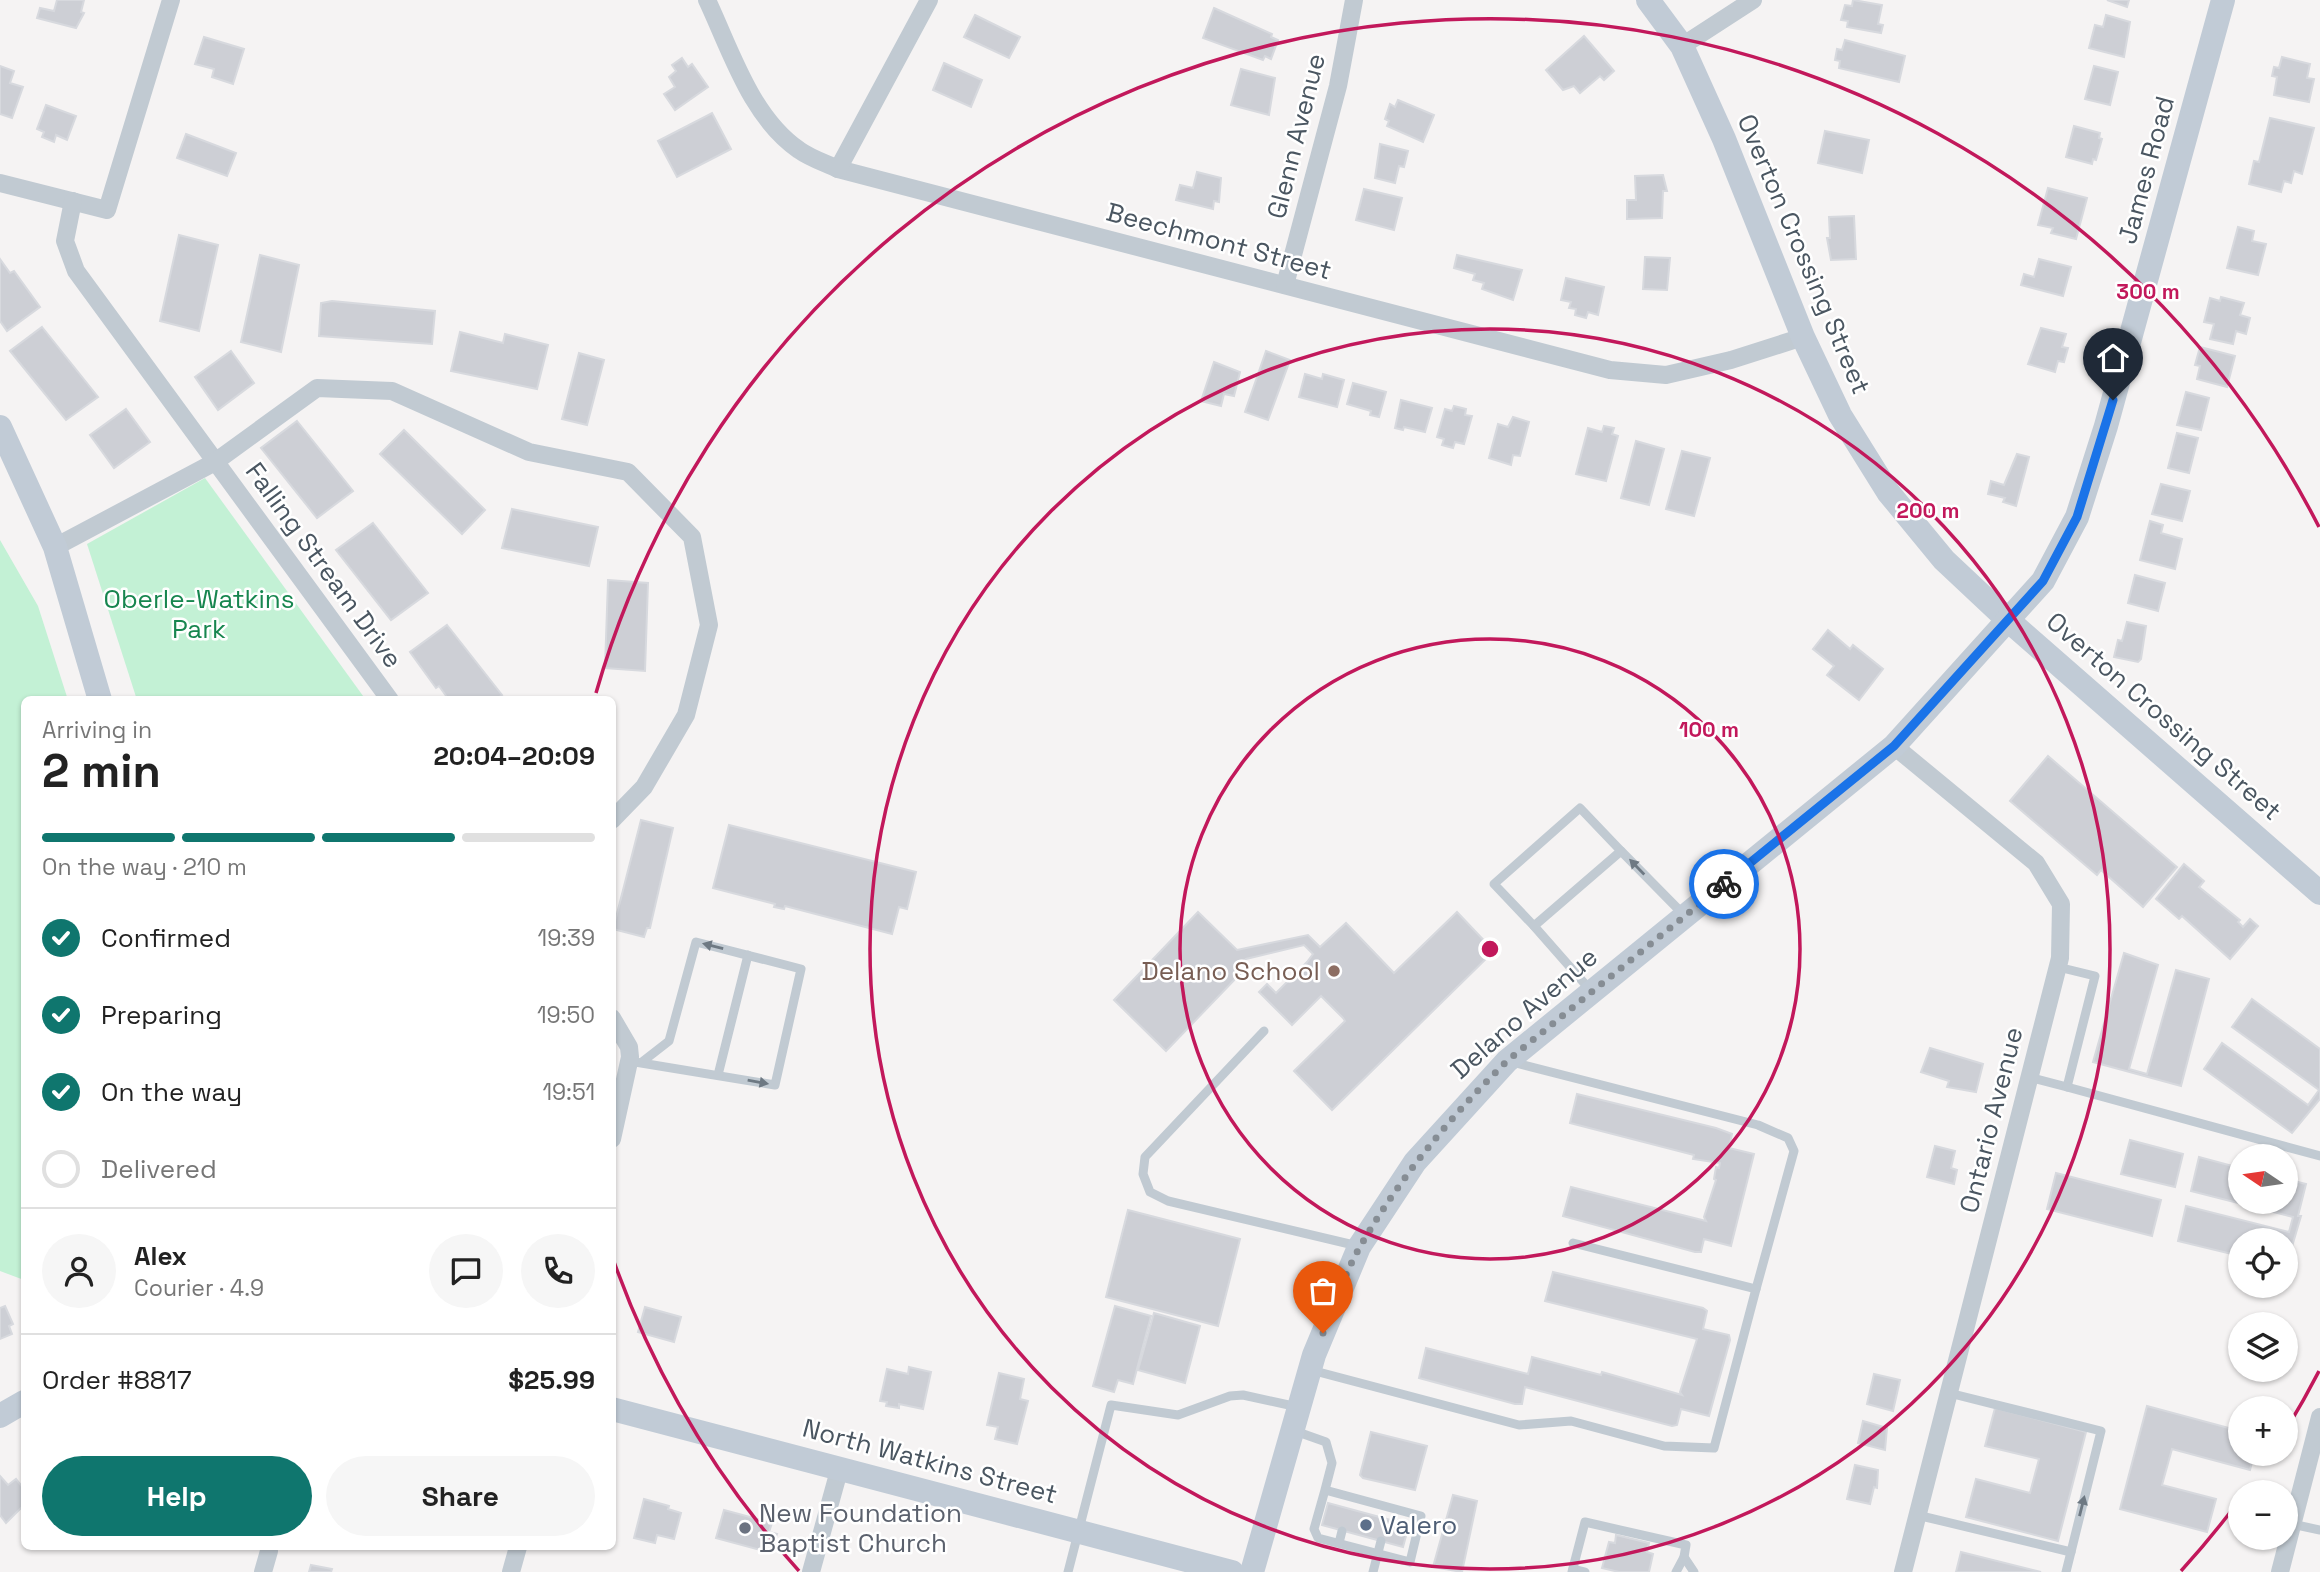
<!DOCTYPE html>
<html lang="en">
<head>
<meta charset="utf-8">
<style>
  :root { --surface:#fff; --page:#f6f6f6; --text:#222; --muted:#767676; --line:#e0e0e0; --accent:#0f766e }
  body { margin:0; font-family:"Space Grotesk",sans-serif; background:var(--page); color:var(--text); height:100vh; display:flex; flex-direction:column; font-size:26px; white-space:nowrap }
  * { box-sizing:border-box; margin:0 }
  p { font-size:23px; color:var(--muted) }
  .icon { flex:none; width:38px; height:38px; fill:none; stroke:currentColor; stroke-width:2; stroke-linecap:round; stroke-linejoin:round }
  .map { position:relative; flex:1; overflow:hidden }
  .sheet { position:absolute; left:21px; top:696px; width:595px; height:854px; display:flex; flex-direction:column; background:var(--surface); border-radius:10px; box-shadow:0 2px 5px #0004 }
  .sheet>* { flex:none }
  .needle { width:46px; rotate:283deg }
  .fabs { position:absolute; left:2228px; top:1144px; display:grid; gap:14px }
  .fabs a { display:grid; place-items:center; width:70px; height:70px; border-radius:50%; background:var(--surface); box-shadow:0 2px 5px #0004; font-size:35px }
  .pin { position:absolute; display:grid; place-items:center; width:60px; height:60px; color:#fff; margin:-72px -30px; border-radius:50% 50% 50% 0; rotate:-45deg; box-shadow:0 0 7px #0007 }
  .pin .icon { rotate:45deg }
  .courier { position:absolute; display:grid; place-items:center; width:70px; height:70px; margin:-35px; border:5px solid #1a73e8; border-radius:50%; background:#fff; color:#222; box-shadow:0 2px 9px #0007 }
  .head em { font-style:normal; font-weight:600 }
  .head div { display:flex; flex-direction:column-reverse }
  .head { display:flex; align-items:center; justify-content:space-between; height:119px; padding:0 21px }
  h1 { font-size:46px; font-weight:600; line-height:52px }
  .bar { display:grid; grid-template-columns:repeat(4,1fr); gap:10px 7px; align-content:center; height:84px; padding:0 21px }
  .bar i { height:9px; border-radius:5px; background:var(--line) }
  .bar .selected { background:var(--accent) }
  .bar p { grid-column:span 4 }
  .line { display:flex; align-items:center; gap:18px; padding:0 21px; border-top:2px solid var(--line) }
  .line div { flex:1 }
  .round { display:grid; place-items:center; flex:none; width:74px; height:74px; border-radius:37px; background:var(--page) }
  ol { padding:0 21px; list-style:none }
  li { display:flex; align-items:center; gap:21px; height:77px }
  li p { margin-inline-start:auto }
  li .icon { padding:7px; border-radius:50%; background:var(--accent); color:#fff; stroke-width:4 }
  li:last-child { color:var(--muted) }
  li i { width:38px; height:38px; border:4px solid var(--line); border-radius:50% }
  .primary-button { display:flex; gap:14px; margin-top:auto; padding:14px 21px }
  .primary-button a { flex:1; height:80px; border-radius:42px; background:var(--accent); color:#fff; font-size:28px; font-weight:600; line-height:80px; text-align:center }
  .primary-button a+a { background:var(--page); color:var(--text) }
  .map>svg:first-child { display:block }
</style>
</head>
<body>
<div class="map">
<svg width="2320" height="1572" viewBox="0 0 2320 1572">
  <rect width="100%" height="100%" fill="#f5f3f3"/>
  <g fill="#c3f1d5">
    <polygon points="205,478 366,700 137,700 87,544"/>
    <polygon points="0,540 38,606 68,700 24,700 24,1280 0,1271"/>
  </g>
  <g fill="#cdcfd5" stroke="#d7d9de" stroke-width="2">
    <polygon points="57,0 84,0 81,12 84,13 76,28 37,18 40,8 54,11"/>
    <polygon points="1853,0 1882,5 1878,24 1883,25 1881,33 1847,27 1848,21 1841,20 1845,5 1852,6"/>
    <polygon points="2107,0 2129,0 2127,7"/>
    <polygon points="1214,8 1272,34 1271,37 1278,40 1271,59 1265,56 1263,60 1203,38"/>
    <polygon points="975,15 1020,37 1009,58 964,37"/>
    <polygon points="2106,15 2130,22 2124,57 2089,48 2095,25 2103,27"/>
    <polygon points="1584,36 1614,71 1604,80 1600,76 1580,93 1574,86 1563,90 1546,70"/>
    <polygon points="204,37 244,49 233,84 212,77 214,69 195,64"/>
    <polygon points="1845,40 1905,56 1899,82 1839,68 1840,61 1835,60 1837,49 1842,50"/>
    <polygon points="2282,57 2310,64 2307,78 2314,79 2309,102 2274,95 2277,77 2272,76 2274,67 2279,68"/>
    <polygon points="682,58 688,67 692,64 708,87 675,110 664,94 675,87 669,77 676,71 672,65"/>
    <polygon points="944,63 982,80 971,107 933,90"/>
    <polygon points="0,66 14,71 10,83 23,87 12,118 0,114"/>
    <polygon points="2094,66 2118,72 2110,105 2085,99"/>
    <polygon points="1241,69 1275,78 1269,115 1231,105"/>
    <polygon points="1398,100 1434,115 1423,142 1387,126 1389,121 1385,119 1390,104 1395,107"/>
    <polygon points="46,105 76,116 67,140 56,135 54,142 42,137 44,132 37,129"/>
    <polygon points="712,113 731,149 677,177 658,141"/>
    <polygon points="2270,118 2314,128 2302,174 2294,171 2291,183 2284,181 2281,192 2249,184 2254,161 2259,162"/>
    <polygon points="2074,126 2100,133 2099,138 2102,139 2096,160 2093,159 2092,164 2066,157"/>
    <polygon points="1825,131 1869,140 1862,173 1818,163"/>
    <polygon points="186,134 236,153 227,176 177,158"/>
    <polygon points="1380,144 1408,151 1404,167 1399,166 1395,183 1375,178"/>
    <polygon points="1197,172 1221,178 1219,202 1214,201 1213,209 1176,200 1180,185 1193,188"/>
    <polygon points="1663,175 1667,191 1663,191 1662,218 1627,219 1627,200 1636,200 1635,176"/>
    <polygon points="2048,188 2087,198 2076,239 2051,233 2053,228 2038,225"/>
    <polygon points="1364,189 1402,198 1394,230 1356,220"/>
    <polygon points="1854,216 1856,259 1831,260 1827,238 1830,238 1829,217"/>
    <polygon points="2238,227 2254,231 2252,241 2266,244 2258,275 2227,268"/>
    <polygon points="179,235 218,245 199,331 160,321"/>
    <polygon points="260,255 299,265 281,352 241,342"/>
    <polygon points="1457,255 1522,270 1513,300 1482,289 1484,283 1473,280 1475,274 1454,268"/>
    <polygon points="1645,257 1670,258 1667,290 1643,289"/>
    <polygon points="0,259 10,273 14,271 40,307 7,331 0,321"/>
    <polygon points="2039,259 2071,267 2063,296 2021,285 2024,274 2034,277"/>
    <polygon points="1566,278 1604,287 1598,315 1588,312 1586,318 1575,315 1576,309 1569,308 1571,302 1561,300"/>
    <polygon points="2221,297 2244,303 2240,315 2250,318 2246,334 2236,331 2233,344 2210,339 2214,324 2204,322 2210,298 2220,301"/>
    <polygon points="332,301 435,311 432,344 319,336 321,303"/>
    <polygon points="42,327 98,397 66,420 10,351"/>
    <polygon points="2041,328 2066,334 2062,347 2068,348 2064,362 2058,361 2055,372 2028,364"/>
    <polygon points="460,332 503,343 505,334 548,345 537,389 451,371"/>
    <polygon points="2200,347 2235,356 2227,387 2197,379 2200,366 2195,365"/>
    <polygon points="231,351 254,383 218,410 195,377"/>
    <polygon points="1266,351 1290,360 1268,420 1245,412"/>
    <polygon points="579,353 604,360 587,425 562,419"/>
    <polygon points="1214,362 1240,372 1234,396 1224,394 1221,406 1201,401"/>
    <polygon points="1305,374 1322,379 1323,374 1344,380 1337,407 1299,397"/>
    <polygon points="1353,383 1386,392 1379,417 1370,415 1371,411 1347,404"/>
    <polygon points="2186,392 2209,398 2201,430 2177,425"/>
    <polygon points="1401,400 1432,408 1425,432 1404,427 1403,430 1395,428"/>
    <polygon points="1454,406 1466,409 1465,415 1472,416 1464,444 1455,442 1453,448 1442,445 1444,439 1437,437 1445,409 1452,411"/>
    <polygon points="126,409 150,442 114,468 90,435"/>
    <polygon points="1513,417 1529,422 1520,456 1513,455 1511,465 1489,458 1498,424 1508,427"/>
    <polygon points="297,421 353,491 317,518 261,448"/>
    <polygon points="1604,426 1614,428 1612,434 1618,436 1606,481 1576,474 1588,428 1602,432"/>
    <polygon points="404,430 485,510 462,534 380,454"/>
    <polygon points="2177,433 2198,438 2189,473 2168,468"/>
    <polygon points="1636,441 1664,449 1649,505 1621,498"/>
    <polygon points="1682,451 1710,458 1694,516 1666,509"/>
    <polygon points="2017,454 2029,457 2016,506 2003,502 2005,498 1988,494 1991,481 2004,485"/>
    <polygon points="2161,484 2190,491 2182,521 2152,514"/>
    <polygon points="512,509 598,527 589,566 502,548"/>
    <polygon points="2150,521 2163,525 2161,533 2182,539 2175,569 2140,560"/>
    <polygon points="373,523 428,593 391,620 336,550"/>
    <polygon points="2135,575 2165,583 2158,611 2128,603"/>
    <polygon points="608,580 648,583 645,671 605,668"/>
    <polygon points="2127,622 2146,626 2141,659 2138,662 2114,657 2118,640 2122,641"/>
    <polygon points="447,625 502,695 495,700 449,700 439,686 436,688 410,652"/>
    <polygon points="1828,630 1850,649 1853,645 1883,669 1859,700 1827,675 1834,666 1813,649"/>
    <polygon points="2048,756 2177,867 2143,907 2101,870 2097,875 2010,801"/>
    <polygon points="641,820 673,828 650,928 647,928 644,937 613,929"/>
    <polygon points="729,825 916,872 907,909 899,907 892,934 785,906 784,909 774,907 775,904 713,888"/>
    <polygon points="2184,864 2204,881 2199,887 2240,920 2238,922 2243,927 2250,919 2258,926 2230,959 2182,916 2179,919 2156,899"/>
    <polygon points="1198,912 1237,950 1308,935 1320,947 1346,923 1394,973 1457,912 1494,951 1332,1110 1294,1071 1345,1021 1343,1018 1321,996 1292,1025 1259,992 1267,984 1276,993 1307,962 1313,954 1304,945 1246,959 1237,969 1241,973 1166,1051 1114,1000"/>
    <polygon points="2124,953 2158,965 2129,1069 2147,1074 2176,970 2209,979 2181,1086 2093,1062"/>
    <polygon points="2252,999 2320,1049 2320,1099 2292,1133 2204,1069 2222,1043 2308,1105 2319,1090 2232,1027"/>
    <polygon points="1930,1048 1983,1064 1976,1092 1947,1087 1949,1081 1921,1072"/>
    <polygon points="1577,1094 1716,1128 1732,1134 1729,1148 1754,1154 1731,1246 1704,1239 1701,1252 1695,1252 1563,1216 1571,1187 1706,1221 1704,1217 1716,1180 1714,1179 1716,1167 1719,1168 1720,1163 1693,1159 1694,1155 1570,1123"/>
    <polygon points="2130,1140 2183,1154 2175,1187 2121,1174"/>
    <polygon points="1935,1146 1955,1151 1951,1168 1957,1170 1954,1184 1927,1177"/>
    <polygon points="2199,1157 2240,1168 2240,1202 2286,1202 2286,1179 2306,1184 2298,1216 2301,1216 2286,1267 2286,1241 2240,1241 2240,1256 2178,1241 2186,1206 2289,1232 2293,1217 2191,1191"/>
    <polygon points="2056,1173 2161,1200 2152,1236 2047,1209"/>
    <polygon points="1128,1210 1240,1239 1218,1326 1106,1297"/>
    <polygon points="1553,1272 1703,1308 1707,1311 1703,1329 1729,1335 1730,1340 1709,1416 1681,1409 1677,1425 1672,1426 1525,1387 1522,1404 1515,1404 1419,1378 1426,1348 1528,1374 1532,1357 1601,1375 1602,1372 1682,1395 1680,1392 1697,1339 1545,1301"/>
    <polygon points="5,1306 13,1324 9,1326 12,1334 0,1339 0,1308"/>
    <polygon points="1115,1306 1151,1316 1133,1384 1118,1380 1114,1392 1093,1386"/>
    <polygon points="645,1307 681,1317 674,1342 638,1332"/>
    <polygon points="1154,1313 1200,1326 1185,1383 1138,1370"/>
    <polygon points="909,1367 931,1372 923,1409 899,1404 899,1408 886,1406 887,1402 880,1401 887,1369 908,1374"/>
    <polygon points="999,1373 1024,1379 1020,1399 1028,1401 1017,1444 995,1439 998,1427 987,1425"/>
    <polygon points="1874,1374 1900,1380 1893,1411 1867,1404"/>
    <polygon points="2147,1406 2240,1431 2240,1454 2254,1454 2250,1470 2172,1449 2162,1485 2216,1499 2207,1532 2120,1509"/>
    <polygon points="1995,1408 2086,1432 2058,1541 1966,1517 1976,1479 2030,1493 2039,1459 1985,1446"/>
    <polygon points="1863,1421 1887,1428 1885,1450 1858,1443"/>
    <polygon points="1371,1432 1427,1446 1415,1490 1363,1478 1360,1475"/>
    <polygon points="1855,1465 1878,1470 1877,1488 1874,1487 1870,1504 1847,1499"/>
    <polygon points="0,1476 8,1485 16,1479 24,1489 24,1505 6,1523 0,1515"/>
    <polygon points="1453,1495 1477,1501 1462,1572 1433,1567"/>
    <polygon points="644,1499 669,1506 668,1509 681,1513 674,1539 657,1535 655,1543 634,1538"/>
    <polygon points="1328,1503 1409,1525 1403,1547 1322,1525"/>
    <polygon points="724,1510 772,1523 769,1532 777,1534 773,1545 766,1543 764,1551 716,1538"/>
    <polygon points="1616,1535 1649,1543 1647,1552 1653,1554 1649,1572 1619,1572 1602,1568 1609,1542 1615,1543"/>
    <polygon points="1961,1552 2041,1572 1956,1572"/>
    <polygon points="311,1565 332,1569 331,1572 309,1572"/>
  </g>
  <g fill="none" stroke-linecap="round" stroke-linejoin="round">
    <g stroke="#c1cad2" stroke-width="9">
      <polyline points="1534,926 1494,884 1580,808 1621,851"/>
      <polyline points="1592,992 1534,926 1621,851 1683,914"/>
      <polyline points="1264,1031 1145,1157 1143,1174 1150,1192 1168,1201 1358,1246"/>
      <polyline points="629,1061 775,1085 801,969 696,942 669,1041 642,1062"/>
      <polyline points="1512,1062 1758,1125 1788,1138 1794,1151 1756,1289 1573,1243"/>
      <polyline points="718,1075 748,955"/>
      <polyline points="2029,1077 2067,1087 2095,976 2058,967"/>
      <polyline points="2067,1087 2320,1156"/>
      <polyline points="1311,1370 1519,1425 1571,1421 1664,1446 1714,1448 1756,1289"/>
      <polyline points="1949,1393 2101,1431 2066,1572"/>
      <polyline points="1295,1431 1326,1442 1332,1463 1325,1490 1421,1516 1410,1562 1318,1538 1314,1529 1325,1490"/>
      <polyline points="1917,1515 2071,1552"/>
      <polyline points="2292,1524 2320,1530"/>
      <polyline points="1339,1543 1342,1531"/>
      <polyline points="1684,1557 1694,1572"/>
      <polyline points="1573,1569 1585,1572"/>
      <polyline points="1068,1572 1111,1405 1178,1415 1230,1396 1243,1395 1298,1407"/>
      <polyline points="1373,1572 1381,1541"/>
      <polyline points="1572,1572 1585,1522 1686,1545 1684,1557 1676,1572"/>
    </g>
    <g stroke="#c1cad2" stroke-width="18">
      <path d="M707,0c24,51 44,117 92,150 11,8 26,13 39,19l772,201 56,5 65,-15 72,-23"/>
      <polyline points="1682,46 1753,0"/>
      <polyline points="838,169 929,0"/>
      <polyline points="0,183 107,210 171,0"/>
      <polyline points="73,201 65,241 76,271 390,700"/>
      <polyline points="1285,285 1338,86 1354,0"/>
      <polyline points="55,547 215,462 317,388 392,391 529,452 628,472 692,537 709,625 686,715 644,787 612,820"/>
      <polyline points="1894,746 2036,863 2061,904 2060,958 1903,1572"/>
      <polyline points="612,1018 629,1047 630,1057 612,1139"/>
      <polyline points="263,1572 269,1551"/>
      <polyline points="511,1572 518,1547"/>
      <polyline points="811,1572 840,1467"/>
      <polyline points="2280,1572 2320,1417"/>
    </g>
    <g stroke="#c1cbd6" stroke-width="24">
      <polyline points="1648,0 1682,46 1724,139 1803,337 1840,415 1888,492 1944,560 2009,621 2320,893"/>
      <polyline points="0,427 55,547 100,700"/>
      <polyline points="612,1409 1232,1572"/>
      <polyline points="0,1416 24,1402"/>
      <polyline points="1252,1572 1314,1355 1359,1247 1415,1162 1507,1061 1894,746 2043,581 2077,517 2106,426 2223,0"/>
    </g>
  </g>
  <defs><path id="oneway-solid" d="M-6-.8H1V-3.2L6.5 0L1 3.2V.8H-6Z" transform="scale(1.75)"/></defs>
  <g fill="#6e7983">
    <use href="#oneway-solid" transform="translate(1637 867) rotate(-134)"/>
    <use href="#oneway-solid" transform="translate(713 946) rotate(-166)"/>
    <use href="#oneway-solid" transform="translate(758 1082) rotate(10)"/>
    <use href="#oneway-solid" transform="translate(2082 1506) rotate(-76)"/>
  </g>
  <g fill="none" stroke-linecap="round" stroke-linejoin="round">
    <path stroke="#868d94" stroke-width="7" stroke-dasharray="0 12.6" d="M1323,1333c12,-29 22,-61 38,-88 40,-69 90,-129 146,-184l217,-177"/>
    <polyline stroke="#1a73e8" stroke-width="9" points="1724,884 1894,746 2043,581 2077,517 2113,400"/>
  </g>
  <g fill="none" stroke="#c2185b" stroke-width="3.5">
    <circle cx="1490" cy="949" r="310"/>
    <circle cx="1490" cy="949" r="620"/>
    <path d="M2319 1371A930 930 0 0 1 2287 1428M2238 1502A930 930 0 0 1 2181 1571M799 1571A930 930 0 0 1 613 1259M596 693A930 930 0 0 1 2319 527"/>
  </g>
  <circle fill="#8d6e63" stroke="#fff" stroke-width="2.5" cx="1334" cy="971" r="7"/>
  <circle fill="#5c6f8a" stroke="#fff" stroke-width="2.5" cx="1366" cy="1525" r="7"/>
  <circle fill="#6b7280" stroke="#fff" stroke-width="2.5" cx="745" cy="1528" r="7"/>
  <g text-anchor="middle" stroke-width="5" stroke-linejoin="round" paint-order="stroke">
    <g font-size="26" fill="#4a5661" stroke="#fff">
      <text transform="translate(1296 136) rotate(-76)" y="9">Glenn Avenue</text>
      <text transform="translate(2146 170) rotate(-75)" y="9">James Road</text>
      <text transform="translate(1219 241) rotate(15)" y="9">Beechmont Street</text>
      <text transform="translate(1804 254) rotate(67)" y="9">Overton Crossing Street</text>
      <text transform="translate(324 565) rotate(54)" y="9">Falling Stream Drive</text>
      <text transform="translate(2164 716) rotate(41)" y="9">Overton Crossing Street</text>
      <text transform="translate(1524 1013) rotate(-41)" y="9">Delano Avenue</text>
      <text transform="translate(1991 1120) rotate(-76)" y="9">Ontario Avenue</text>
      <text transform="translate(930 1461) rotate(15)" y="9">North Watkins Street</text>
    </g>
    <g font-size="26" fill="#17864f" stroke="#fff">
      <text x="199" y="608">Oberle-Watkins<tspan x="199" dy="30">Park</tspan></text>
    </g>
    <g font-size="26" fill="#785e54" stroke="#fff" text-anchor="end">
      <text x="1320" y="980">Delano School</text>
    </g>
    <g font-size="26" fill="#5b616d" stroke="#fff" text-anchor="start">
      <text x="759" y="1522">New Foundation<tspan x="759" dy="30">Baptist Church</tspan></text>
    </g>
    <g font-size="26" fill="#4e5e75" stroke="#fff" text-anchor="start">
      <text x="1380" y="1534">Valero</text>
    </g>
  </g>
  <circle cx="1490" cy="949" r="10" fill="#c2185b" stroke="#fff" stroke-width="3.5"/>
  <g font-size="21" text-anchor="middle" font-weight="bold" fill="#c2185b" stroke="#fff" stroke-width="5" stroke-linejoin="round" paint-order="stroke">
    <text x="2148" y="299">300 m</text>
    <text x="1928" y="518">200 m</text>
    <text x="1709" y="737">100 m</text>
  </g>
</svg>
<div class="fabs">
<a><svg class="needle" viewBox="-14 -14 28 28"><path d="M0-13l5 13h-10z" fill="#e53935"/><path d="M0 13l5-13h-10z" fill="#767676"/></svg></a>
<a><svg class="icon" aria-label="locate" viewBox="0 0 24 24"><circle cx="12" cy="12" r="6"/><path d="M12 2v4M12 18v4M2 12h4M18 12h4"/></svg></a>
<a><svg class="icon" aria-label="layers" viewBox="0 0 24 24"><path d="M12 4l9 5-9 5-9-5zM3 14l9 5 9-5"/></svg></a>
<a>+</a>
<a>−</a>
</div>
<div class="pin" style="left:1323px;top:1333px;background:#ea580c"><svg class="icon" aria-label="bag" viewBox="0 0 24 24"><path d="M5 8h14l-1 12H6zM9 8a3 3 0 0 1 6 0"/></svg></div>
<div class="pin" style="left:2113px;top:400px;background:#1f2937"><svg class="icon" aria-label="home" viewBox="0 0 24 24"><path d="M3 11l9-7 9 7M6 9v11h12V9"/></svg></div>
<div class="courier" style="left:1724px;top:884px"><svg class="icon" aria-label="bike" viewBox="0 0 24 24"><circle cx="6" cy="16" r="4"/><circle cx="18" cy="16" r="4"/><path d="M6 16l4-8h5l3 8M10 8l3 8H6M13 5h3"/></svg></div>
<section class="sheet">
<div class="head"><div><h1>2 min</h1><p>Arriving in</p></div><em>20:04–20:09</em></div>
<div class="bar"><i class="selected"></i><i class="selected"></i><i class="selected"></i><i></i><p>On the way · 210 m</p></div>
<ol>
<li><svg class="icon" aria-label="check" viewBox="0 0 24 24"><path d="M5 12l5 5 9-10"/></svg>Confirmed<p>19:39</p></li>
<li><svg class="icon" aria-label="check" viewBox="0 0 24 24"><path d="M5 12l5 5 9-10"/></svg>Preparing<p>19:50</p></li>
<li><svg class="icon" aria-label="check" viewBox="0 0 24 24"><path d="M5 12l5 5 9-10"/></svg>On the way<p>19:51</p></li>
<li><i></i>Delivered</li>
</ol>
<div class="line" style="height:126px"><a class="round"><svg class="icon" aria-label="person" viewBox="0 0 24 24"><circle cx="12" cy="8" r="4"/><path d="M4 21q1-7 8-7t8 7"/></svg></a><div><b>Alex</b><p>Courier · 4.9</p></div><a class="round"><svg class="icon" aria-label="chat" viewBox="0 0 24 24"><path d="M4 5h16v11H9l-5 4z"/></svg></a><a class="round"><svg class="icon" aria-label="phone" viewBox="0 0 24 24"><path d="M5 4h4l2 5-3 2q2 4 5 5l2-3 5 2v4C11 20 4 13 5 4z"/></svg></a></div>
<div class="line" style="height:91px"><div>Order #8817</div><b>$25.99</b></div>
<div class="primary-button"><a>Help</a><a>Share</a></div>
</section>
</div>
</body>
</html>
